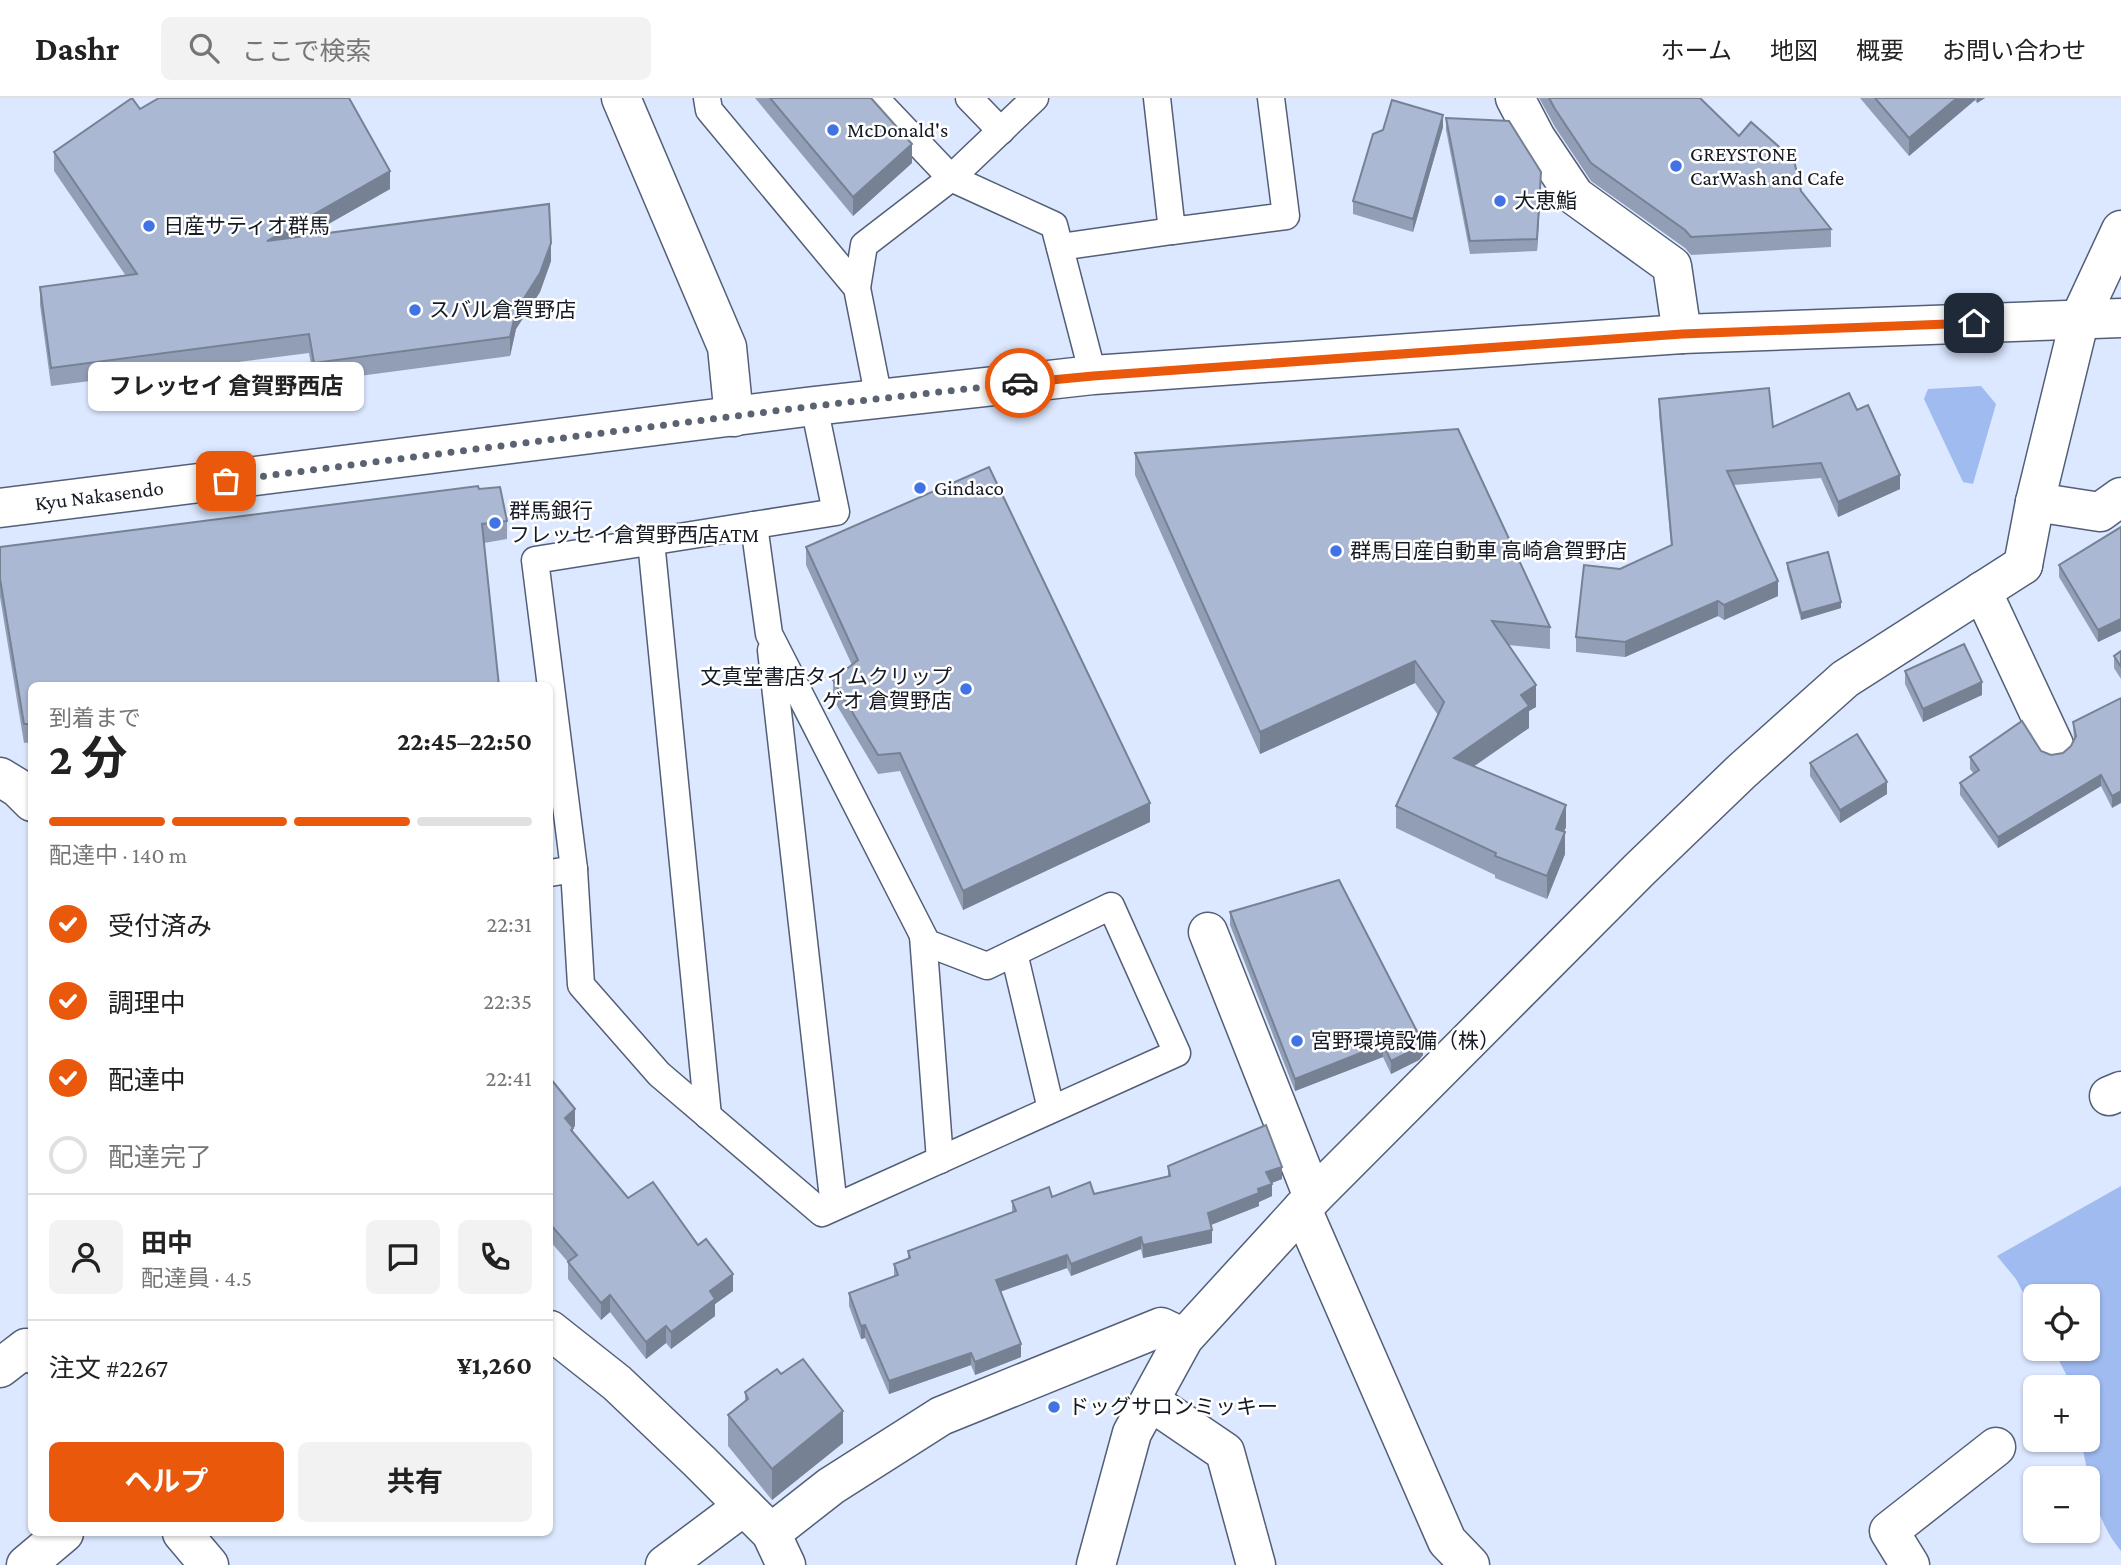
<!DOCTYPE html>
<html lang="ja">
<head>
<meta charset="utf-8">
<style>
  :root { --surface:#fff; --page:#f2f2f2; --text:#222; --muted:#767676; --line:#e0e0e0; --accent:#ea580c }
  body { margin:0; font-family:"Crimson Pro","Noto Sans JP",serif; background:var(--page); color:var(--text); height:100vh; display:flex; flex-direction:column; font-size:26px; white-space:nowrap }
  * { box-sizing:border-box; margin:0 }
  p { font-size:23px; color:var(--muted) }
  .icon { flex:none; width:38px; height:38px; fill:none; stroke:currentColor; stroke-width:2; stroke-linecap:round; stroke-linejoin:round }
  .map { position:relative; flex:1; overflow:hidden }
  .details { position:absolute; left:28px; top:584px; width:525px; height:854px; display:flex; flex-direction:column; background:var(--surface); border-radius:10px; box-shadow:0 2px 5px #0004 }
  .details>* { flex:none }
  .buttons { position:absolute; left:2023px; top:1186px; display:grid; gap:14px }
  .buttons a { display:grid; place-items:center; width:77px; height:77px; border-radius:10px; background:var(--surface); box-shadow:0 2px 5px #0004; font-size:35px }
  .pin { position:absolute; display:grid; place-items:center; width:60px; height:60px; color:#fff; margin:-30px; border-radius:14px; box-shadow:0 4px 10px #0006 }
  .courier { position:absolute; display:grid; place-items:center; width:70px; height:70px; margin:-35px; border:5px solid #ea580c; border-radius:50%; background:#fff; color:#222; box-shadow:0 2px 9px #0007 }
  .bubble { position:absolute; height:49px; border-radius:10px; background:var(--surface); box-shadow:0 2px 5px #0004; font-size:23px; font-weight:700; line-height:49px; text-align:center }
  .overview em { font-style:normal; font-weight:700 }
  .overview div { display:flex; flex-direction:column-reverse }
  .overview { display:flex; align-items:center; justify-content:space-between; height:119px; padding:0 21px }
  h1 { font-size:46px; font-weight:700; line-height:52px }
  .bar { display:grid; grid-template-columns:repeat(4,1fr); gap:10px 7px; align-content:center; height:84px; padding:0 21px }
  .bar i { height:9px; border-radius:5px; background:var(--line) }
  .bar .on { background:var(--accent) }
  .bar p { grid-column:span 4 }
  .line { display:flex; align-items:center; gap:18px; padding:0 21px; border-top:2px solid var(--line) }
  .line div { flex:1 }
  .round { display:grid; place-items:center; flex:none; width:74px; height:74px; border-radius:10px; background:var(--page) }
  ol { padding:0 21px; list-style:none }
  li { display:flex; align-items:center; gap:21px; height:77px }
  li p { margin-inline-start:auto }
  li .icon { padding:7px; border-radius:50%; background:var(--accent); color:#fff; stroke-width:4 }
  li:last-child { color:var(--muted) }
  li i { width:38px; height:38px; border:4px solid var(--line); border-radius:50% }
  .button { display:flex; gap:14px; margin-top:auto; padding:14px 21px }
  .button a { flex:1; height:80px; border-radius:10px; background:var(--accent); color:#fff; font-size:28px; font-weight:700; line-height:80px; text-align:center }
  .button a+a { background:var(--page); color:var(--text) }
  header { display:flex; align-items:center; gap:42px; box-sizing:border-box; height:98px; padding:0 35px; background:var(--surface); border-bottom:2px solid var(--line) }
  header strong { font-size:33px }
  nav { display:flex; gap:38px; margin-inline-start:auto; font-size:24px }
  .search { width:490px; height:63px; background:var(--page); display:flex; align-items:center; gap:18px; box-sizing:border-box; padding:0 24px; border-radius:10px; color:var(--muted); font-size:26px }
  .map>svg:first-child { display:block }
</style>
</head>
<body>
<header>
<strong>Dashr</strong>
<div class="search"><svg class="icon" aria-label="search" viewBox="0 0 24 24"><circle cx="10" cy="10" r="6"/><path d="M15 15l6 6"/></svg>ここで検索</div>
<nav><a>ホーム</a><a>地図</a><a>概要</a><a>お問い合わせ</a></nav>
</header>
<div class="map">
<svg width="2121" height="1467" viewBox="0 0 2121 1467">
  <rect width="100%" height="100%" fill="#dce8ff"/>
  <g fill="#a0bbf0">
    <polygon points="1981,288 1996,306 1973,386 1963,384 1924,301 1928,291"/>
    <path d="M2121,1088v365c-26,-31 -32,-72 -40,-111h7v-52h-18l-2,-10 -15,-29h35v-52h-53v19l-19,-37 -19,-23z"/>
  </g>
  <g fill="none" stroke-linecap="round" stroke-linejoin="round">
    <defs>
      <g id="service">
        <polyline points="707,0 709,12 857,190 879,301"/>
        <polyline points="875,0 951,80 1054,127 1093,277"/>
        <polyline points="969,0 1001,33"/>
        <polyline points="1157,0 1172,133 1286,118 1271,0"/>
        <polyline points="1060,149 1172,133"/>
        <polyline points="857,190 864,147 951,80 1035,0"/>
        <polyline points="651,443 708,1018"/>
        <polyline points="771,552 834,1109"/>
        <polyline points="574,771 581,887 659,976 822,1115 1177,955 1111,808 987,868 927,845 769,536 754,427"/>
        <polyline points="550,775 574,771 535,462 836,414 814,308"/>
        <polyline points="923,838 940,1062"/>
        <polyline points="1014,855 1051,1011"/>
      </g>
      <g id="minor">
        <polyline points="621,0 727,249 734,319"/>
        <polyline points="1515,0 1536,40 1575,98 1672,168 1682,236"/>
        <polyline points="2035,404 2100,414 2121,399"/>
        <polyline points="1982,493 2054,647"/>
        <polyline points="0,679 18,690 32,704"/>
        <polyline points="1208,834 1313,1099"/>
        <polyline points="2109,998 2121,993"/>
        <polyline points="1302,1111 1447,1443 1470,1467"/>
        <polyline points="550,1232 617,1285 699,1363 771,1435 786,1467"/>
        <polyline points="0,1270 26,1250 32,1256"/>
        <polyline points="1150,1303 1225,1354 1256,1467"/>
        <polyline points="182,1435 209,1467"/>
        <polyline points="771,1435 831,1388 941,1318 1161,1229 1184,1240"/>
        <polyline points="26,1467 64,1435"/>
        <polyline points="665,1467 744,1408"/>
        <polyline points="1096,1467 1132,1335 1184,1240 1313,1099 1640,771 1742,673 1845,581 2023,467"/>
        <polyline points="1910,1467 1889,1433 1996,1349"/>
      </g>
      <polyline id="tertiary" points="2023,467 2035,404 2080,220 2121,132"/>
      <g id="secondary">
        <path id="s1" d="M0,410l814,-102 279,-31 589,-41 439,-16"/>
      </g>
    </defs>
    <use href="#service" stroke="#525f77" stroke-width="29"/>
    <use href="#minor" stroke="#525f77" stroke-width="41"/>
    <use href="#tertiary" stroke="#525f77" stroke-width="41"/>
    <use href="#secondary" stroke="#525f77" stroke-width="41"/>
    <use href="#service" stroke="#fff" stroke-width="26"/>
    <use href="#minor" stroke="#fff" stroke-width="38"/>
    <use href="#tertiary" stroke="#fff" stroke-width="38"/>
    <use href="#secondary" stroke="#fff" stroke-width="38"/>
  </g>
  <g fill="#929eb5">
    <polygon points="755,0 871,0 912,65 853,118"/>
    <polygon points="1539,0 1700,0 1739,38 1801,93 1831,131 1831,149 1691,157 1685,150 1591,83 1555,29"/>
    <polygon points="1860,0 1985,0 1977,5 1975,2 1909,58"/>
    <polygon points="1446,20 1541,87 1537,153 1470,156 1446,32"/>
    <polygon points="1443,29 1413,134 1353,116 1353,103"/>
    <polygon points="54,54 390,91 309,137 551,163 540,194 516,231 510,258 314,284 309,255 51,288 40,207 40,189 126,178 54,73"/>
    <polygon points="1659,301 1773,329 1900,391 1838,419 1821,380 1734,387 1778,498 1724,522 1718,518 1625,559 1576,554 1576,539 1620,471 1671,448 1659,316"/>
    <polygon points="1135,355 1550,529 1550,551 1508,547 1536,609 1529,613 1529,630 1473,669 1566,729 1564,734 1565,756 1547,801 1495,780 1495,777 1396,730 1396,708 1438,617 1415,585 1260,656 1135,377"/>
    <polygon points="479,391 507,423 507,441 484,445 32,588 32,644 24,645 0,499 0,449"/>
    <polygon points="2121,429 2121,533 2098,544 2059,479 2059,467"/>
    <polygon points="806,449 1150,724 963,812 900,673 878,676 833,601 833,582 852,567 806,467"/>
    <polygon points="1787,465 1841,510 1801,522 1787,471"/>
    <polygon points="2121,553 2121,581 2114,570 2114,558"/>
    <polygon points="1905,573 1982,597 1923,624 1905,586"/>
    <polygon points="2121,600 2112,710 2101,688 1998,750 1960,697 1960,685 1974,676 1970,671 1970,659 2041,653 2051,657 2063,655 2071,648 2074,642 2073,624"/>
    <polygon points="1810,665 1887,696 1840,725 1810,678"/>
    <polygon points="1230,814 1423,957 1419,962 1391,976 1383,959 1295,993 1230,827"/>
    <polygon points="550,980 575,1028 573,1030 573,1035 628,1100 698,1147 733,1193 715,1206 715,1218 671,1251 666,1245 646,1261 610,1214 601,1222 568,1181 568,1164 550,1143"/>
    <polygon points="1168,1068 1282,1081 1272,1085 1272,1098 1259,1104 1259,1108 1211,1127 1212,1145 1143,1160 1141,1151 1071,1178 1067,1170 1000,1194 1021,1259 975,1277 971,1267 889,1296 865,1240 861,1241 849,1208 849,1195 894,1179 894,1166 908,1161 908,1153 1012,1115 1012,1103 1094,1096 1168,1078"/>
    <polygon points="781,1276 843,1345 772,1402 728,1348 728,1317 745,1304 745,1294"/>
  </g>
  <g fill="#778194">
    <polygon points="1957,0 1975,0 1975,2 1909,58 1909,40"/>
    <polygon points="1977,0 1985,0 1977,5"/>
    <polygon points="1443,17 1443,29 1413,134 1413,121"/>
    <polygon points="912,46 912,65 853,118 853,99"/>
    <polygon points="390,73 390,91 267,161 267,143"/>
    <polygon points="1541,74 1541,87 1537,153 1537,141"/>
    <polygon points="551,145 551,163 540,194 516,231 510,258 510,239 516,213"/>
    <polygon points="1900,377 1900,391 1838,419 1838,404"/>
    <polygon points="1778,483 1778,498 1724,522 1724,507"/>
    <polygon points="1718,503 1718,518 1625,559 1625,544"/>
    <polygon points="1841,504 1841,510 1801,522 1801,515"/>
    <polygon points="2121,521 2121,533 2098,544 2098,532"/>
    <polygon points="1415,563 1415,585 1260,656 1260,634"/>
    <polygon points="1982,584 1982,597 1923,624 1923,611"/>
    <polygon points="1536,587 1536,609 1529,613 1529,630 1454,682 1454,660 1521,597"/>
    <polygon points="2101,677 2101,688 1998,750 1998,739"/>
    <polygon points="1887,684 1887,696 1840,725 1840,712"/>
    <polygon points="2121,693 2121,705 2112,710 2112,698"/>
    <polygon points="1150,705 1150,724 963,812 963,793"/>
    <polygon points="1566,707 1566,729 1556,753 1556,731"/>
    <polygon points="1565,734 1565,756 1547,801 1547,778"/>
    <polygon points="1423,945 1423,957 1419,962 1391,976 1391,963"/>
    <polygon points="1383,946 1383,959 1295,993 1295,981"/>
    <polygon points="575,1011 575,1028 565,1037 565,1020"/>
    <polygon points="1282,1069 1282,1081 1266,1087 1266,1074"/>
    <polygon points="1272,1086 1272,1098 1259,1104 1259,1108 1208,1128 1208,1115 1258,1091"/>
    <polygon points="1212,1132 1212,1145 1143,1160 1143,1147"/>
    <polygon points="1141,1139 1141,1151 1071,1178 1071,1166"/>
    <polygon points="1067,1157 1067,1170 996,1195 996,1182"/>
    <polygon points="733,1176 733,1193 715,1206 715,1218 671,1251 671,1234 710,1193"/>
    <polygon points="610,1197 610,1214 601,1222 601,1205"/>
    <polygon points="865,1227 865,1240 861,1241 861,1228"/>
    <polygon points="666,1228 666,1245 646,1261 646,1244"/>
    <polygon points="1021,1246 1021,1259 975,1277 975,1264"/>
    <polygon points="971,1255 971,1267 889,1296 889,1283"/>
    <polygon points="843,1313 843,1345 772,1402 772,1371"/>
  </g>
  <g fill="#aab8d3" stroke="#778194" stroke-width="2">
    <polygon points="132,0 140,11 159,0 349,0 390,73 267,143 549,106 551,145 540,175 516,213 510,239 314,265 309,236 51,270 40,189 137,176 54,54"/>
    <polygon points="770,0 871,0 912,46 853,99"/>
    <polygon points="1549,0 1700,0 1739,38 1751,24 1794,62 1801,93 1831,131 1691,139 1685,132 1591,65 1555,11"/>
    <polygon points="1875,0 1957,0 1909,40"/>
    <polygon points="1392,2 1443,17 1413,121 1353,103 1373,36 1383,32"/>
    <polygon points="1446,20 1509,23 1541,74 1537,141 1470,143"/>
    <polygon points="1769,290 1773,329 1849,295 1857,312 1868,307 1900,377 1838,404 1821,365 1727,373 1778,483 1724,507 1718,503 1625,544 1576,539 1584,467 1620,471 1672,447 1659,301"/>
    <polygon points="1458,331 1550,529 1492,523 1536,587 1521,597 1529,608 1454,660 1566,707 1556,731 1565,734 1547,778 1495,758 1496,755 1396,708 1444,604 1415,563 1260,634 1135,355"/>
    <polygon points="989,369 1150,705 963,793 900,655 878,657 833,582 858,562 806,449"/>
    <polygon points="478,388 479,391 500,389 507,423 482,426 499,588 32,588 32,626 24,626 0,481 0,449"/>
    <polygon points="2121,429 2121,521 2098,532 2059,467"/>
    <polygon points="1828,454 1841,504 1801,515 1787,465"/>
    <polygon points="1964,546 1982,584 1923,611 1905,573"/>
    <polygon points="2121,553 2121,569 2114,558"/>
    <polygon points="2121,600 2121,693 2112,698 2101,677 1998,739 1960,685 1979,672 1970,659 2022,623 2041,653 2051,657 2063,655 2071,648 2076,638 2073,624"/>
    <polygon points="1857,636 1887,684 1840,712 1810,665"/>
    <polygon points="1339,782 1423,945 1419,949 1391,963 1383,946 1295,981 1230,814"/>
    <polygon points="550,980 575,1011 565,1020 573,1030 571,1032 628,1100 653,1084 698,1147 706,1141 733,1176 710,1193 715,1201 671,1234 666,1228 646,1244 610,1197 601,1205 568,1164 577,1157 550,1126"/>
    <polygon points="1266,1027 1282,1069 1266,1074 1272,1086 1258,1091 1259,1095 1208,1115 1212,1132 1143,1147 1141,1139 1071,1166 1067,1157 996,1182 1021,1246 975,1264 971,1255 889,1283 865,1227 861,1228 849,1195 898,1177 894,1166 910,1160 908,1153 1016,1113 1012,1103 1049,1089 1052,1099 1090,1084 1094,1096 1170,1078 1168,1068"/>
    <polygon points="803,1261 843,1313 772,1371 728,1317 748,1301 745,1294 777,1271 781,1276"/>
  </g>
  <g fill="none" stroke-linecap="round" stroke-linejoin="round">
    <polyline stroke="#5b6271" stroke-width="7" stroke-dasharray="0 12.6" points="226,383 814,308 1020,285"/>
    <polyline stroke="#ea580c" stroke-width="9" points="1020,285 1093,278 1682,236 1974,225"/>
  </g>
  <g fill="#4173e4" stroke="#fff" stroke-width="2.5">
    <circle cx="833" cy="32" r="7"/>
    <circle cx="1676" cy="68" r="7"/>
    <circle cx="1500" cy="103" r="7"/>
    <circle cx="149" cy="128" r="7"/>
    <circle cx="415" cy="212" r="7"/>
    <circle cx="920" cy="390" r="7"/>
    <circle cx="495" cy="425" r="7"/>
    <circle cx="1336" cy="453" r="7"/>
    <circle cx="966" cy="591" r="7"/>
    <circle cx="1297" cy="943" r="7"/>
    <circle cx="1054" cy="1309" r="7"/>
  </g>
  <g text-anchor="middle" stroke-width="5" stroke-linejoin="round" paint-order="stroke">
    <g font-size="21" fill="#151a24" stroke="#fff" text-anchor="start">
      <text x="847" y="39">McDonald's</text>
      <text x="1690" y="63">GREYSTONE<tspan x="1690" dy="24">CarWash and Cafe</tspan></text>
      <text x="1514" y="110">大恵鮨</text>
      <text x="163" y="135">日産サティオ群馬</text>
      <text x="429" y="219">スバル倉賀野店</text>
      <text x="934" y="397">Gindaco</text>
      <text x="509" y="420">群馬銀行<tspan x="509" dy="24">フレッセイ倉賀野西店ATM</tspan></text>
      <text x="1350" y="460">群馬日産自動車 高崎倉賀野店</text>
      <text x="952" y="586" text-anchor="end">文真堂書店タイムクリップ<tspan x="952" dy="24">ゲオ 倉賀野店</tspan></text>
      <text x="1311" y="950">宮野環境設備（株）</text>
      <text x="1068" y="1316">ドッグサロンミッキー</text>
    </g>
    <g font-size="21" fill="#151a24" stroke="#fff">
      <text dy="7" stroke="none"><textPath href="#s1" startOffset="100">Kyu Nakasendo</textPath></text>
    </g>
  </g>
</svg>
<div class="buttons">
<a><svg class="icon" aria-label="locate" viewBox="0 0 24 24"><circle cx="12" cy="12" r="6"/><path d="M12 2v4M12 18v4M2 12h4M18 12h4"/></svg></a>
<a>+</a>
<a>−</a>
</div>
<div class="pin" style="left:226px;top:383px;background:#ea580c"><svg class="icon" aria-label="bag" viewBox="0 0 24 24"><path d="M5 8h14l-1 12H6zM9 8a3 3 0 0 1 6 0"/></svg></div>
<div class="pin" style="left:1974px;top:225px;background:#1f2937"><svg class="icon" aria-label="home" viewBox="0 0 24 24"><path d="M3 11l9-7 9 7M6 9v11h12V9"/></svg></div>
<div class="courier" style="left:1020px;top:285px"><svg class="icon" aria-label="car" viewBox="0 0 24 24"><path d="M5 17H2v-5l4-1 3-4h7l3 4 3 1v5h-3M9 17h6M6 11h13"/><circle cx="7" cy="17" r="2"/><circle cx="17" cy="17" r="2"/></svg></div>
<div class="bubble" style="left:88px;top:264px;width:276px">フレッセイ 倉賀野西店</div>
<section class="details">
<div class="overview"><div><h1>2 分</h1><p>到着まで</p></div><em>22:45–22:50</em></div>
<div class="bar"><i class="on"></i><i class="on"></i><i class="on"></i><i></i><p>配達中 · 140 m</p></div>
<ol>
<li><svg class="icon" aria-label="check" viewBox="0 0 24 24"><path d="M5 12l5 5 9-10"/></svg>受付済み<p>22:31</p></li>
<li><svg class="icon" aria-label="check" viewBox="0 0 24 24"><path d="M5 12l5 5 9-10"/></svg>調理中<p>22:35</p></li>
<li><svg class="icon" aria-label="check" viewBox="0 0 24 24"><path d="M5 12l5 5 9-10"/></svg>配達中<p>22:41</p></li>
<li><i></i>配達完了</li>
</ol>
<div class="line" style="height:126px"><a class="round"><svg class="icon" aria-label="person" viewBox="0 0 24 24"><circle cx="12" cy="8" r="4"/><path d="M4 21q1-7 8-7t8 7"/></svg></a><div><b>田中</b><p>配達員 · 4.5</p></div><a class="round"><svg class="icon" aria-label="chat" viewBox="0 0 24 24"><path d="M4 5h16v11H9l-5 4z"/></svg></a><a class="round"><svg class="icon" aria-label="phone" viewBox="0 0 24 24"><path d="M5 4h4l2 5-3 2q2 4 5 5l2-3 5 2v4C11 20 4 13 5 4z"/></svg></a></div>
<div class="line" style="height:91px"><div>注文 #2267</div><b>¥1,260</b></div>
<div class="button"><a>ヘルプ</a><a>共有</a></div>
</section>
</div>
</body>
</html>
